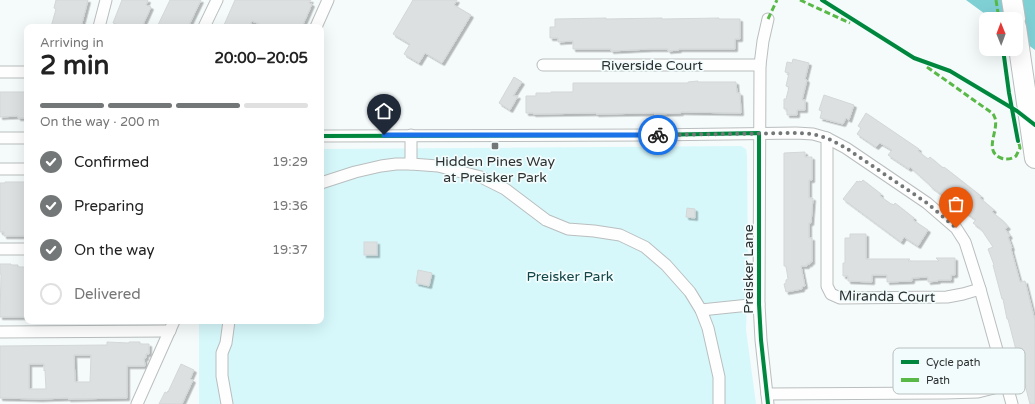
<!DOCTYPE html>
<html lang="en">
<head>
<meta charset="utf-8">
<style>
  :root { --surface:#fff; --page:#f6f6f6; --text:#222; --muted:#767676; --line:#e0e0e0; --accent:#737777 }
  body { margin:0; font-family:"Varela Round",sans-serif; background:var(--page); color:var(--text); height:100vh; display:flex; flex-direction:column; font-size:15px; white-space:nowrap }
  * { box-sizing:border-box; margin:0 }
  p { font-size:13px; color:var(--muted) }
  .icon { flex:none; width:22px; height:22px; fill:none; stroke:currentColor; stroke-width:2; stroke-linecap:round; stroke-linejoin:round }
  .map { position:relative; flex:1; overflow:hidden }
  .sheet { position:absolute; left:24px; top:24px; width:300px; height:300px; display:flex; flex-direction:column; background:var(--surface); border-radius:8px; box-shadow:0 4px 16px #0002 }
  .sheet>* { flex:none }
  .needle { width:26px; rotate:359deg }
  .buttons { position:absolute; left:979px; top:12px; display:grid; gap:8px }
  .buttons a { display:grid; place-items:center; width:44px; height:44px; border-radius:8px; background:var(--surface); box-shadow:0 4px 16px #0002; font-size:20px }
  .pin { position:absolute; display:grid; place-items:center; width:34px; height:34px; color:#fff; margin:-41px -17px; border-radius:50% 50% 50% 0; rotate:-45deg; box-shadow:0 0 4px #0007 }
  .pin .icon { rotate:45deg }
  .courier { position:absolute; display:grid; place-items:center; width:40px; height:40px; margin:-20px; border:3px solid #1a73e8; border-radius:50%; background:#fff; color:#222; box-shadow:0 1px 5px #0007 }
  .head em { font-style:normal; font-weight:700 }
  .head div { display:flex; flex-direction:column-reverse }
  .head { display:flex; align-items:center; justify-content:space-between; height:68px; padding:0 16px }
  h1 { font-size:26px; font-weight:700; line-height:30px }
  .bar { display:grid; grid-template-columns:repeat(4,1fr); gap:6px 4px; align-content:center; height:48px; padding:0 16px }
  .bar i { height:5px; border-radius:3px; background:var(--line) }
  .bar .on { background:var(--accent) }
  .bar p { grid-column:span 4 }
  ol { padding:0 16px; list-style:none }
  li { display:flex; align-items:center; gap:12px; height:44px }
  li p { margin-inline-start:auto }
  li .icon { padding:4px; border-radius:50%; background:var(--accent); color:#fff; stroke-width:4 }
  li:last-child { color:var(--muted) }
  li i { width:22px; height:22px; border:2px solid var(--line); border-radius:50% }
  .map>svg:first-child { display:block }
</style>
</head>
<body>
<div class="map">
<svg width="1035" height="404" viewBox="0 0 1035 404">
  <defs>
    <filter id="shadow"><feDropShadow dx="2.5" dy="2.5" stdDeviation="0" flood-color="#0004"/></filter>
  </defs>
  <rect width="100%" height="100%" fill="#f5fafa"/>
  <polygon fill="#d6f8fb" points="741,146 746,149 747,155 748,277 746,330 756,404 199,404 199,321 321,321 321,149"/>
  <polygon fill="#7fd0d5" points="966,0 1035,0 1035,50 1016,36 1016,19 992,19"/>
  <g fill="#dce0e0" stroke="#d3d7d7" fill-rule="evenodd" filter="url(#shadow)">
    <polygon points="56,0 88,0 81,27 51,27 56,9 54,8"/>
    <polygon points="122,0 148,0 146,5 151,7 142,27 125,27 113,23"/>
    <polygon points="170,0 201,0 188,27 157,27"/>
    <polygon points="235,0 311,0 309,3 312,4 302,27 266,27 252,21 249,27 228,27 224,25"/>
    <polygon points="413,0 457,0 454,5 471,15 442,63 425,53 419,63 404,54 410,44 393,34"/>
    <polygon points="606,18 606,19 662,18 662,19 719,18 719,19 740,19 740,39 735,39 735,49 679,49 679,50 668,51 668,49 650,49 611,51 611,49 573,49 573,41 558,42 558,38 550,38 550,27 555,27 555,19"/>
    <polygon points="793,59 809,63 805,79 807,80 802,100 805,100 805,110 797,110 797,115 787,115 787,109 784,109 784,99 786,99 789,87 786,86 789,73 785,72 787,62 792,63"/>
    <polygon points="514,77 522,82 513,96 518,96 510,110 499,103"/>
    <polygon points="698,81 698,82 736,82 737,93 740,93 741,113 681,112 681,113 654,114 654,113 596,114 596,113 533,114 533,113 526,113 526,96 536,96 536,93 551,93 551,92 573,92 573,83 688,83 688,82"/>
    <polygon points="0,92 27,92 27,118 18,118 18,116 0,117"/>
    <polygon points="824,95 854,105 849,120 846,118 843,124 820,118 822,111 819,110"/>
    <polygon points="866,113 919,149 918,151 928,159 930,157 943,168 944,167 981,196 980,198 994,210 992,212 1002,220 1008,227 1005,229 1010,236 1008,237 1012,248 1011,249 1020,282 1025,281 1035,321 1035,404 1030,404 1008,319 1007,319 1003,299 1002,299 993,265 994,265 988,249 993,247 981,229 973,223 976,220 930,186 930,185 910,167 909,169 888,155 892,150 880,143 876,147 857,134 861,128 858,126"/>
    <polygon points="805,152 805,157 812,157 812,180 809,180 809,198 813,198 811,223 809,223 809,238 812,238 812,262 810,262 810,264 807,264 807,266 801,266 805,286 802,287 802,289 786,292 784,284 786,283 786,280 788,279 786,266 784,266 784,153"/>
    <polygon points="863,180 881,194 880,196 891,204 892,204 894,205 895,203 914,218 913,220 928,230 918,246 904,237 901,242 843,199 857,181 858,182 860,181 861,182"/>
    <polygon points="5,182 27,182 27,236 4,236 4,232 0,232 0,183 5,183"/>
    <polygon points="687,208 695,209 695,218 686,217"/>
    <polygon points="850,234 866,234 866,259 910,259 908,261 939,261 936,258 955,258 955,275 951,275 951,280 938,280 938,281 928,282 928,277 912,278 912,281 887,282 887,275 872,275 872,282 848,281 848,276 843,276 843,263 845,263 845,238 850,238"/>
    <rect x="364" y="242" width="13" height="13"/>
    <polygon points="0,264 11,264 11,265 18,265 18,267 27,267 27,317 0,317 1,274 0,274"/>
    <polygon points="418,270 432,273 429,286 416,283"/>
    <path d="M107,342l22,1v-1h11v2h9v10h-3v4h-2l1,8h-18v32l-59,1v-1l-28,1 -40,-1v-52l107,-1zM74,355h17l-1,27h-15zM29,364h15v7l1,-1 1,19h-17z"/>
    <polygon points="181,364 194,370 190,379 193,380 182,404 159,404 165,392 167,393 168,391 168,392"/>
  </g>
  <g fill="none" stroke-linecap="round" stroke-linejoin="round">
    <defs>
      <g id="minor">
        <polyline points="768,19 763,41 760,65 759,304 761,340 768,404"/>
        <polyline points="99,27 106,0"/>
        <polyline points="204,27 217,0"/>
        <polyline points="316,27 328,0"/>
        <polyline points="543,65 760,65"/>
        <polyline points="0,72 27,72"/>
        <polyline points="321,136 651,135 796,133 813,134 827,138 846,148 927,203 956,228 965,242 980,289 1012,404"/>
        <polyline points="0,138 27,138"/>
        <polyline points="827,138 827,286 831,294 840,298 947,297 963,294 980,289"/>
        <polyline points="411,164 411,135"/>
        <polyline points="0,169 27,169"/>
        <polyline points="321,183 355,172 381,166 396,164 411,164 438,166 481,177 505,189 546,220 568,229 594,231 620,235 645,247 666,265 690,292 701,310 708,328 719,377 719,404"/>
        <polyline points="0,249 27,249"/>
        <polyline points="701,310 759,304"/>
        <polyline points="0,332 170,331"/>
        <polyline points="767,394 945,393 978,392 1006,385"/>
        <polyline points="137,404 174,321"/>
        <polyline points="227,404 222,376 222,353 226,343 229,321"/>
      </g>
      <g id="motorway">
        <polyline points="1012,0 1015,19"/>
        <polyline points="1016,27 1035,158"/>
      </g>
    </defs>
    <use href="#minor" stroke="#babebe" stroke-width="13"/>
    <use href="#motorway" stroke="#babebe" stroke-width="22"/>
    <use href="#minor" stroke="#fefefe" stroke-width="11"/>
    <use href="#motorway" stroke="#fefefe" stroke-width="20"/>
    <g stroke="#58b947" stroke-width="3" stroke-dasharray="6 3" stroke-linecap="butt">
      <polyline points="800,0 850,23"/>
      <polyline points="996,0 999,19"/>
      <polyline points="768,19 777,0"/>
      <path d="M927,67l65,46c1,0 3,5 3,5 4,13 -12,33 6,40 5,2 11,1 15,-2l4,-8 -2,-9"/>
    </g>
    <defs>
      <g id="cycleway">
        <polyline points="822,0 914,58 950,71 1017,111 1035,125"/>
        <polyline points="1003,49 1009,93 1018,141"/>
        <polyline points="321,136 651,135 759,133 759,304 761,340 768,404"/>
      </g>
    </defs>
    <use href="#cycleway" stroke="#f3fcfc" stroke-width="6"/>
    <use href="#cycleway" stroke="#00873e" stroke-width="4"/>
  </g>
  <g fill="none" stroke-linecap="round" stroke-linejoin="round">
    <polyline stroke="#737777" stroke-width="4" stroke-dasharray="0 7.2" points="658,135 796,133 813,134 827,138 846,148 927,203 956,228"/>
    <polyline stroke="#1a73e8" stroke-width="5" points="384,135 658,135"/>
  </g>
  <rect fill="#737777" stroke="#f3fcfc" stroke-width="1.5" x="491" y="142" width="8" height="8" rx="2"/>
  <g text-anchor="middle" stroke-width="3.5" stroke-linejoin="round" paint-order="stroke">
    <g font-size="14" fill="#2d3131" stroke="#f3fcfc">
      <text x="652" y="70">Riverside Court</text>
      <text transform="translate(748 269) rotate(-90)" y="5">Preisker Lane</text>
      <text transform="translate(887 296) rotate(1)" y="5">Miranda Court</text>
    </g>
    <g font-size="14" fill="#2d3131" stroke="#f3fcfc">
      <text x="495" y="166">Hidden Pines Way<tspan x="495" dy="16">at Preisker Park</tspan></text>
    </g>
    <g font-size="14" fill="#124548" stroke="#f3fcfc">
      <text x="570" y="281">Preisker Park</text>
    </g>
  </g>
  <rect x="893" y="348" width="132" height="46" rx="6" fill="#f3fcfc" stroke="#b8bfbf" stroke-width="1"/>
  <rect x="901" y="360" width="18" height="4" fill="#00873e"/>
  <rect x="901" y="378" width="18" height="4" fill="#58b947"/>
  <g font-size="11" fill="#2d3131">
    <text x="926" y="366">Cycle path</text>
    <text x="926" y="384">Path</text>
  </g>
</svg>
<div class="buttons">
<a><svg class="needle" viewBox="-14 -14 28 28"><path d="M0-13l5 13h-10z" fill="#e53935"/><path d="M0 13l5-13h-10z" fill="#767676"/></svg></a>
</div>
<div class="pin" style="left:956px;top:228px;background:#ea580c"><svg class="icon" aria-label="bag" viewBox="0 0 24 24"><path d="M5 8h14l-1 12H6zM9 8a3 3 0 0 1 6 0"/></svg></div>
<div class="pin" style="left:384px;top:135px;background:#1f2937"><svg class="icon" aria-label="home" viewBox="0 0 24 24"><path d="M3 11l9-7 9 7M6 9v11h12V9"/></svg></div>
<div class="courier" style="left:658px;top:135px"><svg class="icon" aria-label="bike" viewBox="0 0 24 24"><circle cx="6" cy="16" r="4"/><circle cx="18" cy="16" r="4"/><path d="M6 16l4-8h5l3 8M10 8l3 8H6M13 5h3"/></svg></div>
<section class="sheet">
<div class="head"><div><h1>2 min</h1><p>Arriving in</p></div><em>20:00–20:05</em></div>
<div class="bar"><i class="on"></i><i class="on"></i><i class="on"></i><i></i><p>On the way · 200 m</p></div>
<ol>
<li><svg class="icon" aria-label="check" viewBox="0 0 24 24"><path d="M5 12l5 5 9-10"/></svg>Confirmed<p>19:29</p></li>
<li><svg class="icon" aria-label="check" viewBox="0 0 24 24"><path d="M5 12l5 5 9-10"/></svg>Preparing<p>19:36</p></li>
<li><svg class="icon" aria-label="check" viewBox="0 0 24 24"><path d="M5 12l5 5 9-10"/></svg>On the way<p>19:37</p></li>
<li><i></i>Delivered</li>
</ol>
</section>
</div>
</body>
</html>
